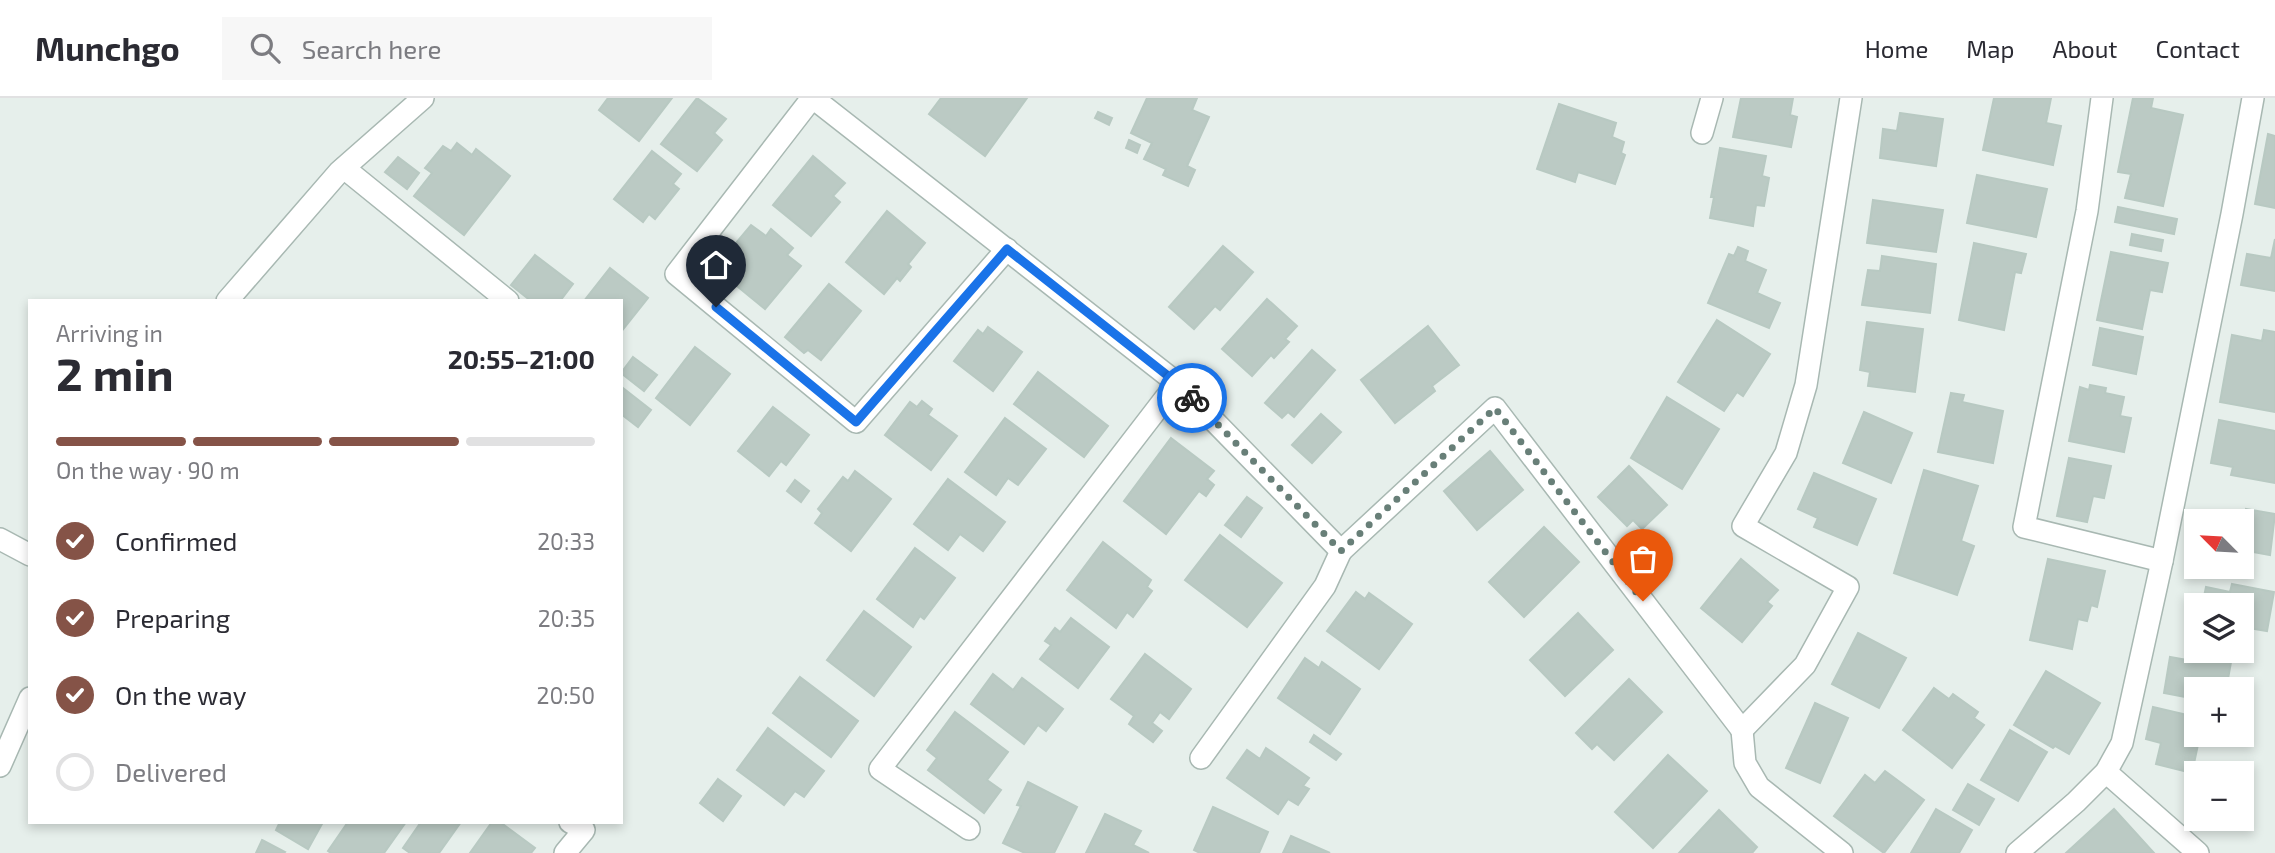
<!DOCTYPE html>
<html lang="en">
<head>
<meta charset="utf-8">
<style>
  :root { --surface:#fff; --page:#f7f7f7; --text:#2b2b33; --muted:#7c7c81; --line:#e1e1e2; --accent:#855347 }
  body { margin:0; font-family:"Exo 2",sans-serif; background:var(--page); color:var(--text); height:100vh; display:flex; flex-direction:column; font-size:26px; white-space:nowrap }
  * { box-sizing:border-box; margin:0 }
  p { font-size:23px; color:var(--muted) }
  .icon { flex:none; width:38px; height:38px; fill:none; stroke:currentColor; stroke-width:2; stroke-linecap:round; stroke-linejoin:round }
  .map { position:relative; flex:1; overflow:hidden }
  .side { position:absolute; left:28px; top:201px; width:595px; height:525px; display:flex; flex-direction:column; background:var(--surface); border-radius:0px; box-shadow:0 4px 10px #0003 }
  .side>* { flex:none }
  .needle { width:46px; rotate:294deg }
  .tools { position:absolute; left:2184px; top:411px; display:grid; gap:14px }
  .tools a { display:grid; place-items:center; width:70px; height:70px; border-radius:0px; background:var(--surface); box-shadow:0 4px 10px #0003; font-size:35px }
  .pin { position:absolute; display:grid; place-items:center; width:60px; height:60px; color:#fff; margin:-72px -30px; border-radius:50% 50% 50% 0; rotate:-45deg; box-shadow:0 0 7px #0007 }
  .pin .icon { rotate:45deg }
  .courier { position:absolute; display:grid; place-items:center; width:70px; height:70px; margin:-35px; border:5px solid #1a73e8; border-radius:50%; background:#fff; color:#222; box-shadow:0 2px 9px #0007 }
  .head em { font-style:normal; font-weight:700 }
  .head div { display:flex; flex-direction:column-reverse }
  .head { display:flex; align-items:center; justify-content:space-between; height:119px; padding:0 28px }
  h1 { font-size:46px; font-weight:700; line-height:52px }
  .bar { display:grid; grid-template-columns:repeat(4,1fr); gap:10px 7px; align-content:center; height:84px; padding:0 28px }
  .bar i { height:9px; border-radius:5px; background:var(--line) }
  .bar .selected { background:var(--accent) }
  .bar p { grid-column:span 4 }
  ol { padding:0 28px; list-style:none }
  li { display:flex; align-items:center; gap:21px; height:77px }
  li p { margin-inline-start:auto }
  li .icon { padding:7px; border-radius:50%; background:var(--accent); color:#fff; stroke-width:4 }
  li:last-child { color:var(--muted) }
  li i { width:38px; height:38px; border:4px solid var(--line); border-radius:50% }
  header { display:flex; align-items:center; gap:42px; box-sizing:border-box; height:98px; padding:0 35px; background:var(--surface); border-bottom:2px solid var(--line) }
  header strong { font-size:33px }
  nav { display:flex; gap:38px; margin-inline-start:auto; font-size:24px }
  .search { width:490px; height:63px; background:var(--page); display:flex; align-items:center; gap:18px; box-sizing:border-box; padding:0 24px; border-radius:0px; color:var(--muted); font-size:26px }
  .map>svg:first-child { display:block }
</style>
</head>
<body>
<header>
<strong>Munchgo</strong>
<div class="search"><svg class="icon" aria-label="search" viewBox="0 0 24 24"><circle cx="10" cy="10" r="6"/><path d="M15 15l6 6"/></svg>Search here</div>
<nav><a>Home</a><a>Map</a><a>About</a><a>Contact</a></nav>
</header>
<div class="map">
<svg width="2275" height="755" viewBox="0 0 2275 755">
  <rect width="100%" height="100%" fill="#e6efeb"/>
  <g fill="#bbcac4" stroke="#b8c9c2" stroke-width="2">
    <polygon points="608,0 672,0 639,43 599,12"/>
    <polygon points="697,0 726,21 714,35 722,42 697,73 661,46"/>
    <polygon points="941,0 1027,0 985,58 929,16"/>
    <polygon points="1147,0 1197,0 1192,12 1209,19 1187,68 1195,72 1188,88 1163,77 1166,71 1144,61 1152,45 1131,35"/>
    <polygon points="1741,0 1793,0 1790,17 1797,19 1791,49 1733,39"/>
    <polygon points="1994,0 2051,0 2046,25 2061,28 2053,67 1983,52"/>
    <polygon points="2133,0 2153,0 2151,10 2183,17 2163,108 2125,100 2131,76 2118,74"/>
    <polygon points="1559,6 1616,25 1612,39 1624,44 1621,55 1625,57 1615,86 1578,74 1575,84 1537,71"/>
    <polygon points="1098,14 1112,20 1109,27 1095,20"/>
    <polygon points="1900,15 1943,21 1936,68 1880,60 1883,31 1897,33"/>
    <polygon points="2268,36 2275,38 2275,110 2255,106"/>
    <polygon points="1129,42 1140,47 1137,55 1126,50"/>
    <polygon points="457,45 472,57 476,51 510,78 464,137 414,98 432,75 425,70 443,48 451,53"/>
    <polygon points="1720,50 1766,58 1762,78 1769,80 1764,108 1756,107 1753,128 1710,120 1714,99 1711,99"/>
    <polygon points="652,53 681,76 673,86 679,91 655,121 649,116 643,124 614,101"/>
    <polygon points="813,58 845,85 833,98 840,104 811,138 773,107"/>
    <polygon points="398,59 419,75 407,91 385,74"/>
    <polygon points="1977,77 2047,91 2036,139 1967,125"/>
    <polygon points="1873,102 1943,112 1936,154 1867,145"/>
    <polygon points="2118,109 2177,121 2174,136 2115,124"/>
    <polygon points="887,113 925,145 908,166 911,169 900,183 897,180 884,196 846,164"/>
    <polygon points="751,127 766,138 771,131 793,150 787,157 801,168 765,211 715,170"/>
    <polygon points="2132,136 2163,142 2161,153 2130,147"/>
    <polygon points="2275,141 2275,193 2241,187 2247,156 2271,160"/>
    <polygon points="1974,145 2026,156 2021,175 2015,174 2004,232 1959,222"/>
    <polygon points="1223,148 1253,174 1220,212 1215,208 1194,231 1169,209"/>
    <polygon points="1738,149 1748,153 1745,163 1766,172 1757,195 1780,205 1769,230 1708,205 1729,156 1734,158"/>
    <polygon points="2111,154 2168,165 2162,194 2150,192 2142,231 2097,222"/>
    <polygon points="535,157 573,186 560,203 531,203 511,187"/>
    <polygon points="1882,158 1936,166 1930,215 1862,207 1868,172 1880,173"/>
    <polygon points="610,170 648,200 621,234 621,203 584,203"/>
    <polygon points="829,186 861,213 821,262 808,252 804,255 785,239"/>
    <polygon points="1267,201 1297,228 1285,241 1289,244 1274,260 1271,257 1252,278 1222,251"/>
    <polygon points="1717,222 1770,256 1743,298 1737,294 1724,313 1678,284"/>
    <polygon points="1867,224 1923,231 1915,294 1868,288 1870,274 1860,272"/>
    <polygon points="1428,228 1459,267 1432,288 1435,293 1395,325 1361,282"/>
    <polygon points="988,229 1022,254 993,293 954,263 978,232 983,236"/>
    <polygon points="2100,230 2143,239 2136,276 2093,267"/>
    <polygon points="2264,232 2275,234 2275,314 2220,304 2232,237 2262,243"/>
    <polygon points="695,249 730,276 690,327 656,300"/>
    <polygon points="1312,252 1335,272 1294,319 1288,314 1282,320 1265,305"/>
    <polygon points="633,259 657,277 644,293 621,275"/>
    <polygon points="1038,274 1108,328 1084,359 1014,306"/>
    <polygon points="2090,287 2106,290 2105,295 2124,299 2120,318 2131,320 2124,354 2069,343 2080,289 2089,292"/>
    <polygon points="623,290 651,312 638,329 621,316 621,293"/>
    <polygon points="1951,295 1964,297 1962,304 2003,313 1993,365 1938,354"/>
    <polygon points="1667,299 1719,331 1682,391 1631,360"/>
    <polygon points="922,303 932,311 928,317 957,338 931,372 885,337 910,304 917,309"/>
    <polygon points="773,309 809,337 786,367 781,363 769,378 738,353"/>
    <polygon points="1864,314 1912,335 1891,385 1843,365"/>
    <polygon points="1321,316 1341,334 1312,365 1292,347"/>
    <polygon points="1005,320 1046,351 1018,387 1008,380 996,397 965,374"/>
    <polygon points="2219,322 2275,333 2275,385 2231,377 2233,369 2211,365"/>
    <polygon points="1171,340 1214,373 1207,381 1214,387 1206,398 1199,393 1166,436 1124,403"/>
    <polygon points="1490,353 1523,392 1477,432 1444,393"/>
    <polygon points="2069,360 2111,368 2104,400 2093,398 2087,424 2057,418"/>
    <polygon points="1629,368 1667,407 1642,431 1633,422 1627,428 1598,399"/>
    <polygon points="1924,372 1978,388 1961,443 1974,448 1957,497 1894,475"/>
    <polygon points="855,373 891,401 851,453 815,425 822,415 818,411 843,379 848,383"/>
    <polygon points="1814,375 1876,401 1857,447 1814,429 1818,420 1798,411"/>
    <polygon points="948,381 1005,424 983,453 960,436 948,452 914,426"/>
    <polygon points="795,382 809,393 801,404 787,393"/>
    <polygon points="1247,399 1262,410 1241,439 1225,427"/>
    <polygon points="2246,411 2275,416 2270,457 2242,452 2242,424 2217,424 2218,413 2245,417"/>
    <polygon points="1544,429 1579,464 1524,519 1489,484"/>
    <polygon points="1220,437 1282,485 1247,529 1185,482"/>
    <polygon points="1103,444 1151,482 1147,489 1152,493 1133,519 1127,514 1116,530 1067,492"/>
    <polygon points="915,450 955,480 924,521 920,518 913,529 877,501"/>
    <polygon points="1741,461 1778,492 1767,504 1772,508 1742,544 1701,510"/>
    <polygon points="2048,461 2105,473 2097,509 2091,507 2087,523 2078,521 2072,551 2030,542"/>
    <polygon points="2232,486 2274,494 2267,533 2242,529 2242,508 2202,508 2206,489 2230,494"/>
    <polygon points="1356,494 1365,501 1369,495 1412,526 1379,571 1327,533"/>
    <polygon points="864,513 911,549 874,598 827,562"/>
    <polygon points="1578,515 1613,552 1565,598 1530,562"/>
    <polygon points="1071,520 1109,549 1078,590 1040,561 1051,547 1045,543 1055,530 1060,534"/>
    <polygon points="1858,535 1906,560 1879,610 1832,586"/>
    <polygon points="2191,540 2196,541 2196,553 2233,553 2226,592 2196,592 2196,601 2164,595 2170,559 2187,562"/>
    <polygon points="1145,556 1191,591 1169,621 1160,614 1152,625 1162,633 1153,644 1129,626 1134,618 1111,601"/>
    <polygon points="1305,560 1319,570 1322,564 1360,591 1330,636 1278,600"/>
    <polygon points="2046,573 2100,605 2069,656 2055,648 2053,650 2014,627"/>
    <polygon points="993,576 1013,592 1022,580 1063,611 1046,633 1038,627 1024,646 971,606"/>
    <polygon points="800,579 858,623 831,659 773,615"/>
    <polygon points="1629,581 1662,614 1614,662 1597,646 1592,651 1576,635"/>
    <polygon points="1934,590 1949,601 1953,596 1978,614 1974,620 1984,627 1952,670 1903,632"/>
    <polygon points="1815,605 1848,620 1820,685 1786,670"/>
    <polygon points="2153,609 2196,619 2196,637 2200,637 2192,675 2156,666 2161,645 2146,641"/>
    <polygon points="955,614 1008,654 987,682 1001,692 984,715 928,672 937,660 927,652"/>
    <polygon points="768,630 824,673 804,699 795,693 784,707 737,672"/>
    <polygon points="2010,632 2047,654 2018,703 1981,682"/>
    <polygon points="1314,637 1341,656 1336,662 1310,644"/>
    <polygon points="1266,650 1309,680 1303,688 1309,691 1298,707 1288,701 1278,716 1227,680 1247,652 1260,661"/>
    <polygon points="1668,657 1707,693 1653,750 1615,714"/>
    <polygon points="1885,673 1924,702 1884,755 1834,718 1865,677 1875,685"/>
    <polygon points="718,681 741,698 723,723 700,705"/>
    <polygon points="1028,684 1077,709 1054,755 1025,755 1003,745 1021,708 1017,707"/>
    <polygon points="1968,686 1994,701 1979,727 1953,712"/>
    <polygon points="1213,709 1268,734 1259,755 1200,755 1194,752"/>
    <polygon points="1936,711 1972,732 1959,755 1911,755"/>
    <polygon points="2114,711 2154,755 2066,755"/>
    <polygon points="1719,712 1757,749 1752,755 1679,755"/>
    <polygon points="1105,716 1141,733 1133,747 1149,755 1086,755"/>
    <polygon points="280,724 323,724 308,751 276,732"/>
    <polygon points="348,724 406,724 384,755 331,755 328,753"/>
    <polygon points="421,724 461,724 439,755 410,755 403,750"/>
    <polygon points="492,724 500,724 535,750 531,755 470,755"/>
    <polygon points="1291,738 1330,755 1283,755"/>
    <polygon points="262,742 285,754 284,755 256,755"/>
  </g>
  <g fill="none" stroke-linecap="round" stroke-linejoin="round">
    <defs>
      <g id="lane">
        <polyline points="1702,35 1712,0"/>
        <polyline points="344,70 508,203"/>
      </g>
      <g id="street">
        <polyline points="812,0 676,176 856,324 1007,151"/>
        <polyline points="813,0 1177,285 1341,453 1495,310 1742,632 1805,567 1848,489 1743,428 1786,355 1806,287 1851,0"/>
        <polyline points="2102,0 2087,113 2024,429 2162,463"/>
        <polyline points="227,203 339,74 423,0"/>
        <polyline points="0,441 30,457"/>
        <polyline points="1742,632 1745,665 1759,689 1842,755"/>
        <polyline points="1201,660 1325,488 1341,453"/>
        <polyline points="0,668 30,600"/>
        <polyline points="2106,674 2198,755"/>
        <polyline points="969,731 880,671 1177,285"/>
        <polyline points="565,755 584,732 570,724"/>
        <polyline points="2017,755 2076,704 2106,674 2122,645 2162,463 2232,116 2253,0"/>
      </g>
    </defs>
    <use href="#lane" stroke="#a8b8b2" stroke-width="24"/>
    <use href="#street" stroke="#a8b8b2" stroke-width="24"/>
    <use href="#lane" stroke="#fff" stroke-width="21"/>
    <use href="#street" stroke="#fff" stroke-width="21"/>
  </g>
  <g fill="none" stroke-linecap="round" stroke-linejoin="round">
    <polyline stroke="#687f78" stroke-width="7" stroke-dasharray="0 12.6" points="1192,300 1341,453 1495,310 1643,503"/>
    <polyline stroke="#1a73e8" stroke-width="9" points="716,209 856,324 1007,151 1177,285 1192,300"/>
  </g>
</svg>
<div class="tools">
<a><svg class="needle" viewBox="-14 -14 28 28"><path d="M0-13l5 13h-10z" fill="#e53935"/><path d="M0 13l5-13h-10z" fill="#7c7c81"/></svg></a>
<a><svg class="icon" aria-label="layers" viewBox="0 0 24 24"><path d="M12 4l9 5-9 5-9-5zM3 14l9 5 9-5"/></svg></a>
<a>+</a>
<a>−</a>
</div>
<div class="pin" style="left:1643px;top:503px;background:#ea580c"><svg class="icon" aria-label="bag" viewBox="0 0 24 24"><path d="M5 8h14l-1 12H6zM9 8a3 3 0 0 1 6 0"/></svg></div>
<div class="pin" style="left:716px;top:209px;background:#1f2937"><svg class="icon" aria-label="home" viewBox="0 0 24 24"><path d="M3 11l9-7 9 7M6 9v11h12V9"/></svg></div>
<div class="courier" style="left:1192px;top:300px"><svg class="icon" aria-label="bike" viewBox="0 0 24 24"><circle cx="6" cy="16" r="4"/><circle cx="18" cy="16" r="4"/><path d="M6 16l4-8h5l3 8M10 8l3 8H6M13 5h3"/></svg></div>
<section class="side">
<div class="head"><div><h1>2 min</h1><p>Arriving in</p></div><em>20:55–21:00</em></div>
<div class="bar"><i class="selected"></i><i class="selected"></i><i class="selected"></i><i></i><p>On the way · 90 m</p></div>
<ol>
<li><svg class="icon" aria-label="check" viewBox="0 0 24 24"><path d="M5 12l5 5 9-10"/></svg>Confirmed<p>20:33</p></li>
<li><svg class="icon" aria-label="check" viewBox="0 0 24 24"><path d="M5 12l5 5 9-10"/></svg>Preparing<p>20:35</p></li>
<li><svg class="icon" aria-label="check" viewBox="0 0 24 24"><path d="M5 12l5 5 9-10"/></svg>On the way<p>20:50</p></li>
<li><i></i>Delivered</li>
</ol>
</section>
</div>
</body>
</html>
